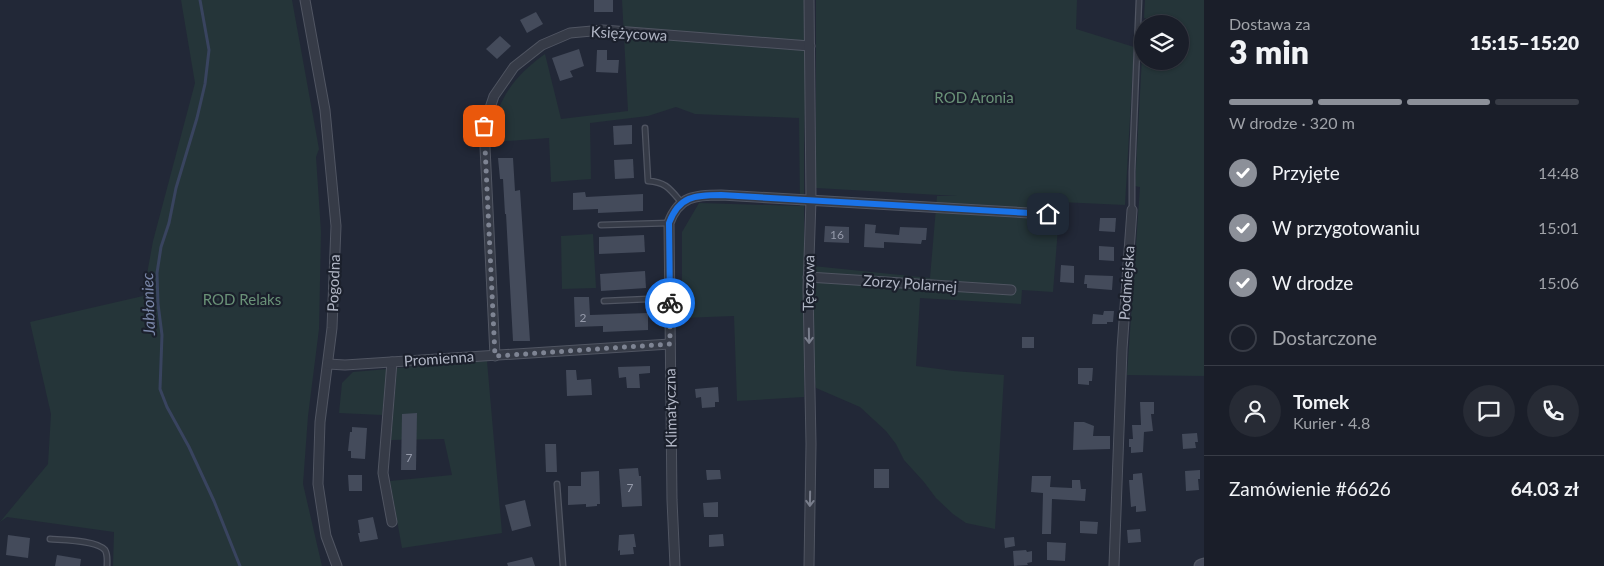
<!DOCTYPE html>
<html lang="pl">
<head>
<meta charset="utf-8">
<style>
  :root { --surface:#1a1e29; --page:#272b35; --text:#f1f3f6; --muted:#9fa2a8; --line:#383c46; --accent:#8c9099 }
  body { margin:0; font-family:Lato,sans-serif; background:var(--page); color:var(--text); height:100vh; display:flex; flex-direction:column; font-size:19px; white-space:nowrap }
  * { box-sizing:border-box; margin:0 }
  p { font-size:16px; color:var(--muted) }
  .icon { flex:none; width:28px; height:28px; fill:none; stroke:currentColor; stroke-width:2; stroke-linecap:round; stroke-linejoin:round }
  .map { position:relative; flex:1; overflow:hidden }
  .sheet { display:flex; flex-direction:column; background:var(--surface); width:400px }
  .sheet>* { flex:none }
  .controls { position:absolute; left:1134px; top:15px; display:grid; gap:10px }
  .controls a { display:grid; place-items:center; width:55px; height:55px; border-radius:50%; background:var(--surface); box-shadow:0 1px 4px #0004,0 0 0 1px var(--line); font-size:25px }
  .pin { position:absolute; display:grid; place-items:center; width:42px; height:42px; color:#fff; margin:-21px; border-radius:10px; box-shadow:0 2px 8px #0006 }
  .courier { position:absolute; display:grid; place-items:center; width:50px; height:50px; margin:-25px; border:4px solid #1a73e8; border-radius:50%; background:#fff; color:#222; box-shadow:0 1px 6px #0007 }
  .headline em { font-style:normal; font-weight:800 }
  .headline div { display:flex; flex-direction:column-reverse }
  .headline { display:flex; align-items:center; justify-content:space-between; height:85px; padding:0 25px }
  h1 { font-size:32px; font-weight:800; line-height:38px }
  .bar { display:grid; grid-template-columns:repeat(4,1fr); gap:8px 5px; align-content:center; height:60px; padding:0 25px }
  .bar i { height:6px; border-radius:4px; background:var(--line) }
  .bar .selected { background:var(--accent) }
  .bar p { grid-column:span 4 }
  .line { display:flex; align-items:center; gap:12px; padding:0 25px; border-top:1px solid var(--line) }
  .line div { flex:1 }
  .round { display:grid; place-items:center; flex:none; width:52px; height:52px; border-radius:26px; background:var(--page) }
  ol { padding:0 25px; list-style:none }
  li { display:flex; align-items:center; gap:15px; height:55px }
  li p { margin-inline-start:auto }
  li .icon { padding:5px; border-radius:50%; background:var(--accent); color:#fff; stroke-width:4 }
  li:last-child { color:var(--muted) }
  li i { width:28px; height:28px; border:2px solid var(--line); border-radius:50% }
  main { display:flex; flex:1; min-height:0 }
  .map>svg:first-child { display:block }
</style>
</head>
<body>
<main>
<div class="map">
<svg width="1204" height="566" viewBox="0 0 1204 566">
  <rect width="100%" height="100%" fill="#222837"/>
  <g fill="#253539">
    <polygon points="181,0 292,0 319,149 316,157 321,232 319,329 308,416 303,484 322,566 113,566 114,532 7,517 0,522 48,464 51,414 30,322 143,296 153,241 195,83"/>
    <path d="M622,0h185l-3,149v248l-67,4 -3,-85 -52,2v-86l17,-29 101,3 -1,-88 -104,-4 -19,-7 -28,9 -58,7 1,56 -40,3 -2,-44 -56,4c0,-39 21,-66 52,-88l16,65 67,-8z"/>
    <polygon points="816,0 1077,0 1076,29 1134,47 1125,205 1060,202 1053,292 1022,290 1021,304 920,298 916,366 954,371 1004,375 995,529 966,523 953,514 936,498 924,482 904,460 896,444 886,431 860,407 816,388 814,381 813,266 930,278 937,196 957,196 816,188"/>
    <polygon points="1145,0 1204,0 1204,376 1127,375 1140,187 1135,186 1142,57 1142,61 1180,61 1180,24 1168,24 1144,18"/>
    <polygon points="593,234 596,288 562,289 561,236"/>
    <polygon points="487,361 502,533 402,548 390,481 452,475 444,439 391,440 397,368"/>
    <polygon points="387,369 382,415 339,413 342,383 353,372"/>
  </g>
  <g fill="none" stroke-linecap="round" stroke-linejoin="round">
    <polyline stroke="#39445f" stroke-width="3" points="200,0 209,50 205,84 197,118 176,188 169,223 161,247 157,273 158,304 162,335 160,389 167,407 189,447 214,501 240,566"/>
  </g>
  <g fill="#444b5b">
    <rect x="594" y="0" width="19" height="12"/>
    <polygon points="536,12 543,24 527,33 520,20"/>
    <polygon points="500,36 511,46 497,59 486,49"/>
    <polygon points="579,49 584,66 570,71 573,77 560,81 552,58"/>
    <polygon points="597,50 607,50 607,60 619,60 618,73 596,72"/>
    <polygon points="632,125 632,144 614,145 613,126"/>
    <polygon points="498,158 513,158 515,191 520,190 530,341 513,341 506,214 505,214 503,179 500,179"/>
    <polygon points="633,159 634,178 615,179 614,160"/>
    <polygon points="585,192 586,197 643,194 643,211 598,213 598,209 573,210 573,193"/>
    <polygon points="1100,218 1116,218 1115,232 1099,231"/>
    <polygon points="865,224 876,225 875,233 899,235 900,227 927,228 926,240 922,240 921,244 884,242 884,248 864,247"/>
    <polygon points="825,226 849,227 849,243 824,242"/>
    <polygon points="644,235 645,252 599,254 599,237"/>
    <polygon points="1099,246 1114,247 1114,261 1099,260"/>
    <polygon points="1061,265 1074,266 1074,283 1060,282"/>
    <polygon points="645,271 646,288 601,291 600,274"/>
    <polygon points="1085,275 1113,276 1112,290 1087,288 1087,284 1084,284"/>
    <polygon points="574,297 589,297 590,315 648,313 648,330 603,332 603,326 575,327"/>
    <polygon points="1104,311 1114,311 1113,322 1107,322 1107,324 1092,324 1093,314 1103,315"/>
    <rect x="1022" y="337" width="12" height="11"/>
    <polygon points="650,366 650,373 639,374 640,388 627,388 626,377 619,378 618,367"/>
    <polygon points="1078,368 1093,368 1092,381 1089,381 1089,385 1078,384"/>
    <polygon points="566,370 576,370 577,380 591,379 592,395 567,396"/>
    <polygon points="718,387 719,402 715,402 715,407 702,408 701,397 696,398 695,389"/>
    <polygon points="1140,402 1154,402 1154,414 1151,414 1153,431 1144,432 1143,452 1131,453 1131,447 1129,447 1129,439 1133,439 1132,425 1141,425"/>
    <polygon points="417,413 416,470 401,470 402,414"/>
    <polygon points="1074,422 1084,422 1094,426 1093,436 1110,436 1110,449 1073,450"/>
    <polygon points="352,427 367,428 365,459 351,458 351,451 348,451 350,432 352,432"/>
    <polygon points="1197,433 1198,442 1195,442 1196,448 1183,449 1182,434"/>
    <polygon points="545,444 556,444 557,472 546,472"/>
    <polygon points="638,468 639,476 641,476 642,506 622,507 619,469"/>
    <rect x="874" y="469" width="15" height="19"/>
    <polygon points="706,470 720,470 721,479 707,480"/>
    <polygon points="1200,470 1200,479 1198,479 1199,490 1186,491 1185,471"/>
    <polygon points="599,471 600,504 597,504 597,506 586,507 586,504 568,505 568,486 581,486 581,472"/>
    <polygon points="1142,473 1146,511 1136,512 1136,506 1131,507 1129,480 1133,480 1133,474"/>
    <polygon points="348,475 362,475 362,491 349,491"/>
    <polygon points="1032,476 1051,476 1050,487 1072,488 1072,480 1080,480 1081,489 1086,489 1085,501 1052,499 1051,534 1042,534 1043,493 1031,492"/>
    <polygon points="525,500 531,526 512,531 505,505"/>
    <polygon points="718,502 718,517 704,517 703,503"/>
    <polygon points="373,517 378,539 360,542 358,533 360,533 358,520"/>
    <polygon points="1080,521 1098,522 1097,534 1080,533"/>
    <polygon points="1140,529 1141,542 1128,543 1127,530"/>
    <polygon points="634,534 636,547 633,547 634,554 620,555 620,550 618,551 619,535"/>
    <polygon points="723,534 724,546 709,547 709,535"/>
    <polygon points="8,535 30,538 28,558 6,555"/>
    <polygon points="1014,537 1015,546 1005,548 1004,538"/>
    <polygon points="1047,542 1066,543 1065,561 1047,560"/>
    <polygon points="1026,550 1027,552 1032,551 1032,562 1027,563 1028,565 1014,566 1013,551"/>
    <polygon points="57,555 81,559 80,566 55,566"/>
    <polygon points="532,557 535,566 508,566 507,563"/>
  </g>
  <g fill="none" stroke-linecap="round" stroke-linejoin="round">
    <defs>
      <g id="lane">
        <path d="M645,128l3,53c18,1 22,8 33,21"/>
        <polyline points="1132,210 1132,172 1139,0"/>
        <polyline points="601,225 669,223"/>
        <polyline points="604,301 670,298"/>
        <polyline points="557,484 563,566"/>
        <path d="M50,539c12,1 47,1 55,11 3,5 2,11 2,16"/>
      </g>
      <g id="street">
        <polyline points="305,0 325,110 336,226 332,328 320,422 318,484 326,536 337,566"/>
        <polyline points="808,277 1011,290"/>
        <polyline points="495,356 484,126 494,96 514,67 542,45 570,33 603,30 810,46"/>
        <polyline points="392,362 383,473 392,522"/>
        <polyline points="328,364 345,365 670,344"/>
        <path d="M675,566l-3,-66 -3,-277c10,-27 26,-28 52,-28l327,19"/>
        <polyline points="809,566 811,444 808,288 811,200 809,0"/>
        <polyline points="1114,566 1122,349 1132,210"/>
      </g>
      <polyline id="secondary" points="1201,566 1204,565"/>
    </defs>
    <use href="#lane" stroke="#505562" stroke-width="7"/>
    <use href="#street" stroke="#505562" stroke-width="11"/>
    <use href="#secondary" stroke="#505562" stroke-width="15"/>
    <use href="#lane" stroke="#363b47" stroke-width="4.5"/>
    <use href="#street" stroke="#363b47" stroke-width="9"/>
    <use href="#secondary" stroke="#44495a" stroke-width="12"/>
  </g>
  <defs><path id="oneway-shaft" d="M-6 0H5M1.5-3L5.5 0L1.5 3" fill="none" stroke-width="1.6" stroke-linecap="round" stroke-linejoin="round" transform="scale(1.25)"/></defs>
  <g stroke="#797e8c">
    <use href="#oneway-shaft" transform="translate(809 336) rotate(89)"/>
    <use href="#oneway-shaft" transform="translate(810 499) rotate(91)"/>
  </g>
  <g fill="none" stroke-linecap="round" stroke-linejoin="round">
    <polyline stroke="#7e8493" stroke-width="5" stroke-dasharray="0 9" points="484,126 495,356 670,344 670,303"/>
    <path stroke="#1a73e8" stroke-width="6" d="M670,303l-1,-80c10,-27 26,-28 52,-28l327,19"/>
  </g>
  <g text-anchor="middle" stroke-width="4.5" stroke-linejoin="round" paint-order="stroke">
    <g font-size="12" fill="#959aaa">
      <text x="837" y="239">16</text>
      <text x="583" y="322">2</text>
      <text x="409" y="462">7</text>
      <text x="630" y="492">7</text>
    </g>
    <g font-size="15" fill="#b0b5c4" stroke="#1b202c">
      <text transform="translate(629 34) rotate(3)" y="5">Księżycowa</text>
      <text transform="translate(334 283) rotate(-88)" y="5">Pogodna</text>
      <text transform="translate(809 283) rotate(-89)" y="5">Tęczowa</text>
      <text transform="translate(1127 283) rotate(-86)" y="5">Podmiejska</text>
      <text transform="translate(910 284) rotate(4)" y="5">Zorzy Polarnej</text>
      <text transform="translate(439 359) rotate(-4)" y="5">Promienna</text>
      <text transform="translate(671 408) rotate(-91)" y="5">Klimatyczna</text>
    </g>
    <g font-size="15" fill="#6a9278" stroke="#1b202c">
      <text x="974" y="103">ROD Aronia</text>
      <text x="242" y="305">ROD Relaks</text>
    </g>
    <g font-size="16" font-style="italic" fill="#7b88aa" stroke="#1b202c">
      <text transform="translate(148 304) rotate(-92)" y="6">Jabłoniec</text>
    </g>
  </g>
</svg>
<div class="controls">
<a><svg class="icon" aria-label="layers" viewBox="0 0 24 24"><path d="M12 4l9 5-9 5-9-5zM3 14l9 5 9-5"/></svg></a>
</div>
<div class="pin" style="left:484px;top:126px;background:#ea580c"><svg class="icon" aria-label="bag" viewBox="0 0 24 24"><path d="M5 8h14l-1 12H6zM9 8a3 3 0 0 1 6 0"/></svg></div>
<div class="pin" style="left:1048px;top:214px;background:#1f2937"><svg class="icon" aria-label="home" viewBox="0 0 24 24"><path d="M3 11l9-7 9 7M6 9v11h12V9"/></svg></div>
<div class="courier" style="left:670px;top:303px"><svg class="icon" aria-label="bike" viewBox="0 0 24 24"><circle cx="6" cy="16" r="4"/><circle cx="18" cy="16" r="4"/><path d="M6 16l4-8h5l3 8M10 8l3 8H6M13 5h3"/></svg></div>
</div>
<section class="sheet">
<div class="headline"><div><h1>3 min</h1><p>Dostawa za</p></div><em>15:15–15:20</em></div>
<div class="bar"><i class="selected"></i><i class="selected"></i><i class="selected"></i><i></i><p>W drodze · 320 m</p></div>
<ol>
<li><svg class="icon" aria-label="check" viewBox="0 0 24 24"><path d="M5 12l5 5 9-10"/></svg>Przyjęte<p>14:48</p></li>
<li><svg class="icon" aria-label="check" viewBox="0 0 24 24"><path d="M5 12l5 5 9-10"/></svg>W przygotowaniu<p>15:01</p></li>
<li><svg class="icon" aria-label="check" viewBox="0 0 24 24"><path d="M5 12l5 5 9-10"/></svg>W drodze<p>15:06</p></li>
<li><i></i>Dostarczone</li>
</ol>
<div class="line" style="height:90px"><a class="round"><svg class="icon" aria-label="person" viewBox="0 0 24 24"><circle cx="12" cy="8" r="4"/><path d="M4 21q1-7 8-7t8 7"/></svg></a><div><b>Tomek</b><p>Kurier · 4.8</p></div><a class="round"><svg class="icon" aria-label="chat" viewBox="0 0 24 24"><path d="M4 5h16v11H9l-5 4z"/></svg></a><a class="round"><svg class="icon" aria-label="phone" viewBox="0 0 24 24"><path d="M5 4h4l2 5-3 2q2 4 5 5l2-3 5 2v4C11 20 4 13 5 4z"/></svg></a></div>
<div class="line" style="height:65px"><div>Zamówienie #6626</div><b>64.03 zł</b></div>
</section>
</main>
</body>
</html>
